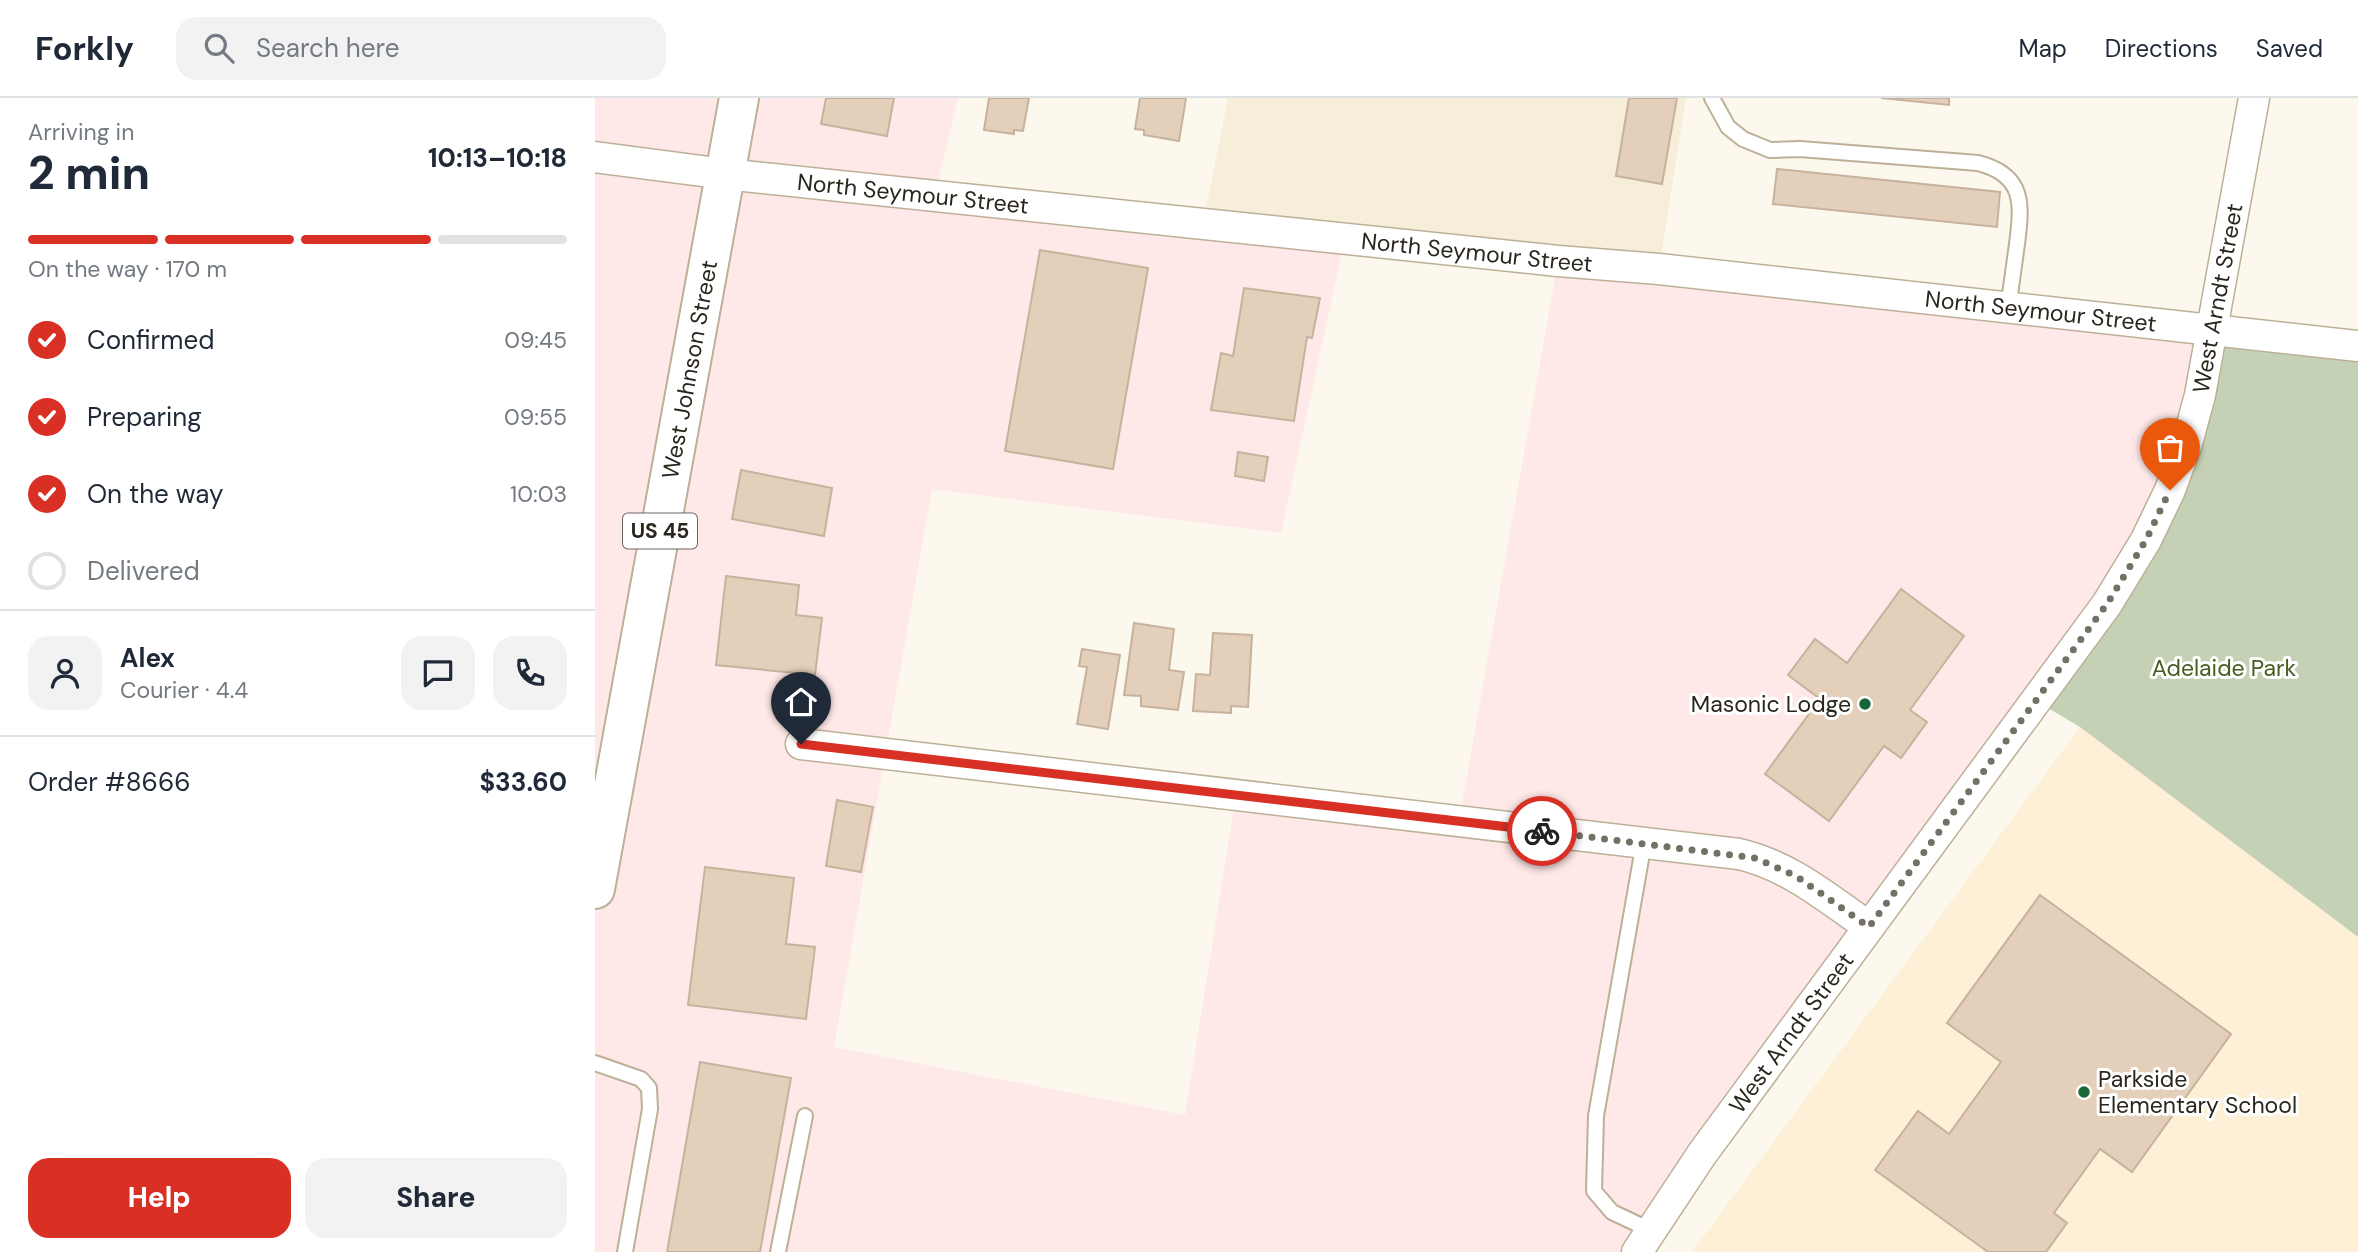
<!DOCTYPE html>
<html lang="en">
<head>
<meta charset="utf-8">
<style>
  :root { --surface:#fff; --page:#f2f2f3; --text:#1f2937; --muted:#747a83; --line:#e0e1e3; --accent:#d93025 }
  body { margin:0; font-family:"DM Sans",sans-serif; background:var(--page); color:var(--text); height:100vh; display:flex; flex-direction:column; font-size:26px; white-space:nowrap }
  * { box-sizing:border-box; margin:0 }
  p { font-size:23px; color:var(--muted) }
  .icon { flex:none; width:38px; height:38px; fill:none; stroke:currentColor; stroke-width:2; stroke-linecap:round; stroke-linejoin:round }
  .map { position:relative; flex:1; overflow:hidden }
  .drawer { display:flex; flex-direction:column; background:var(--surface); width:595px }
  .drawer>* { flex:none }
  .pin { position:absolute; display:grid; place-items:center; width:60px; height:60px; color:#fff; margin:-72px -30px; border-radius:50% 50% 50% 0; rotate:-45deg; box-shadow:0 0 7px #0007 }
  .pin .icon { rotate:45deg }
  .courier { position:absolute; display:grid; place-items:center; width:70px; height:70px; margin:-35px; border:5px solid #d93025; border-radius:50%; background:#fff; color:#222; box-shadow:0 2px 9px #0007 }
  .head em { font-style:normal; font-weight:800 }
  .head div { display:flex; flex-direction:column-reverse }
  .head { display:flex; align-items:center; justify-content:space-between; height:119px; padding:0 28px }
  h1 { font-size:46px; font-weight:800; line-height:52px }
  .bar { display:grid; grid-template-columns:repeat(4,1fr); gap:10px 7px; align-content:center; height:84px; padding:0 28px }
  .bar i { height:9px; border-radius:5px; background:var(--line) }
  .bar .selected { background:var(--accent) }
  .bar p { grid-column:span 4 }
  .line { display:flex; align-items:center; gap:18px; padding:0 28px; border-top:2px solid var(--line) }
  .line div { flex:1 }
  .round { display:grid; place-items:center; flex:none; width:74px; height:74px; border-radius:21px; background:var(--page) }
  ol { padding:0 28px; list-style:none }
  li { display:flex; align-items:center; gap:21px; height:77px }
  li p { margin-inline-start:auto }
  li .icon { padding:7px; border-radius:50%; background:var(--accent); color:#fff; stroke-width:4 }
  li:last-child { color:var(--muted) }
  li i { width:38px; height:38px; border:4px solid var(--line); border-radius:50% }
  .button { display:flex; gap:14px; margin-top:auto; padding:14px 28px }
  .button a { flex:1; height:80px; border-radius:21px; background:var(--accent); color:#fff; font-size:28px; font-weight:800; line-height:80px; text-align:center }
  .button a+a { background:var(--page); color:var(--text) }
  header { display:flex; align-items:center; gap:42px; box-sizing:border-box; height:98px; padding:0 35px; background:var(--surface); border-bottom:2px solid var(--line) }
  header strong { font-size:33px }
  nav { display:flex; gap:38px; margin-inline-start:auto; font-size:24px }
  .search { width:490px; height:63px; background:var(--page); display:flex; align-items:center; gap:18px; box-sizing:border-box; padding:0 24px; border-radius:21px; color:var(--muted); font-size:26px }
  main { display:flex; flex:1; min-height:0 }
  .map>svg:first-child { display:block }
</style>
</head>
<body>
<header>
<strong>Forkly</strong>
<div class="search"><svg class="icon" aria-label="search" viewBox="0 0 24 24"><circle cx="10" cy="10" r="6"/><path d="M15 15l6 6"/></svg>Search here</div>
<nav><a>Map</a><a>Directions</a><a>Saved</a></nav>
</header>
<main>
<section class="drawer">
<div class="head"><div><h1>2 min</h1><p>Arriving in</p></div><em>10:13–10:18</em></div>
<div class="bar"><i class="selected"></i><i class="selected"></i><i class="selected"></i><i></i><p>On the way · 170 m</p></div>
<ol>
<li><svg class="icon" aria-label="check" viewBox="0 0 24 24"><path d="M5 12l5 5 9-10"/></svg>Confirmed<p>09:45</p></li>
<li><svg class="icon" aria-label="check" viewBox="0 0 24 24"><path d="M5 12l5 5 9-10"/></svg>Preparing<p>09:55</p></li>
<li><svg class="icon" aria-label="check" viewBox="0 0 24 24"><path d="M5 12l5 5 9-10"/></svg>On the way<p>10:03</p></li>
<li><i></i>Delivered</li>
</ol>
<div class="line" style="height:126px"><a class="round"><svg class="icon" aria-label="person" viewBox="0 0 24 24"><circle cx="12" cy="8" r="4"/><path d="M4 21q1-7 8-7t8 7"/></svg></a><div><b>Alex</b><p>Courier · 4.4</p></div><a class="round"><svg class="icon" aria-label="chat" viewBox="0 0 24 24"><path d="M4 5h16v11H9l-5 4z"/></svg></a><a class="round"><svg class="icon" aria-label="phone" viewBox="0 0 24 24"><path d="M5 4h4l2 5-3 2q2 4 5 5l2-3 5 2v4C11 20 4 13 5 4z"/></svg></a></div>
<div class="line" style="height:91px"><div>Order #8666</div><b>$33.60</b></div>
<div class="button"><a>Help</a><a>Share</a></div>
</section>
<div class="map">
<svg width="1763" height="1154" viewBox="0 0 1763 1154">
  <rect width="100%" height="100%" fill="#fdf8ee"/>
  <polygon fill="#ffe9e8" points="0,0 363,0 340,97 750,141 686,435 337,391 239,949 590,1017 641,697 864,723 963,163 1617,233 1575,392 1042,1154 0,1154"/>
  <polygon fill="#f7eed9" points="633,0 1091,0 1064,171 608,126"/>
  <polygon fill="#fdf0d6" points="1485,629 1763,839 1763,1154 1097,1154"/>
  <polygon fill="#c5d1b4" points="1617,233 1763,248 1763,839 1485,629 1441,603 1551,442"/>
  <g fill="#e4cfba" stroke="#c6b29d" stroke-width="2">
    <polygon points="231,0 299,0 292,38 226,26"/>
    <polygon points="394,0 434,0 428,33 419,32 419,36 389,32"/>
    <polygon points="545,0 591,0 584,43 549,37 549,32 540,31"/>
    <polygon points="1034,0 1082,0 1067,86 1021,78"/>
    <polygon points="1286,0 1354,0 1354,7"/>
    <polygon points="1182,71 1405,94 1402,129 1178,106"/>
    <polygon points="445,152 553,170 518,371 410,353"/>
    <polygon points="649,190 725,200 717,240 712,239 699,323 616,312 626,255 638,258"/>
    <polygon points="643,354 673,359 669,383 640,378"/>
    <polygon points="146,372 237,390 229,438 137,421"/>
    <polygon points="131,478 204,487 201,517 227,520 220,577 121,567"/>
    <polygon points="1306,491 1369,538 1315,612 1332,624 1306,660 1289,648 1234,723 1170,676 1225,601 1193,577 1220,541 1252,565"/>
    <polygon points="539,525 579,531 574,572 589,574 583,612 546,608 546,598 529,597"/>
    <polygon points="618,535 657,537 653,609 636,608 636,615 598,613 601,576 615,577"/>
    <polygon points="487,551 525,557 513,631 482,626 492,569 484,568"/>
    <polygon points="242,702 278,709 266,774 231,768"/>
    <polygon points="110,769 199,780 191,846 220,849 211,921 93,907"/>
    <polygon points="1445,797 1636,936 1537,1074 1505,1051 1459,1115 1472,1125 1451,1154 1393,1154 1280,1072 1323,1013 1354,1036 1406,964 1352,925"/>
    <polygon points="105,964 196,980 165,1154 72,1154"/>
  </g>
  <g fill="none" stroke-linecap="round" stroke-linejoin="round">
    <defs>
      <g id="lane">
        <path d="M1117,0l16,29 15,12 27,11 30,-1 178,14c47,12 44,41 39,81 -3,22 -6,43 -9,65"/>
        <polyline points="1049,744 1001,1018 999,1093 1017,1114 1055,1132"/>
        <polyline points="0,965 46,981 54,990 55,1011 30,1154"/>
        <polyline points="183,1154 210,1018"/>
      </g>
      <g id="street">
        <path id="s1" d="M0,59l130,17 833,87 101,8 699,77"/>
        <path d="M206,646l938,110c51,12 88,44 130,73"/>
        <path id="s2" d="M1042,1154l65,-98 405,-550 39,-64 24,-50 17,-47 13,-48 54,-297"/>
      </g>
      <g id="primary">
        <path id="s3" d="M0,791l144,-791"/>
      </g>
    </defs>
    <use href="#lane" stroke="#bcb097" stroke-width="18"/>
    <use href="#street" stroke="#bcb097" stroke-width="33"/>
    <use href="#primary" stroke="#bcb097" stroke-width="42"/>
    <use href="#lane" stroke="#fff" stroke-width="14"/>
    <use href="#street" stroke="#fff" stroke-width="30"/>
    <use href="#primary" stroke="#fff" stroke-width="38"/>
  </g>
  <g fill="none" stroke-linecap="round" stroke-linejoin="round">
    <polyline stroke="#747066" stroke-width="7" stroke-dasharray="0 12.6" points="947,733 1160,760 1201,778 1274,829 1512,506 1551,442 1575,392"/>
    <polyline stroke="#d93025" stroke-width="9" points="206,646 947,733"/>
  </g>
  <g fill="#186736" stroke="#fff" stroke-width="2.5">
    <circle cx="1270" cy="606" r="7"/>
    <circle cx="1489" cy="994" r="7"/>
  </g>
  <g text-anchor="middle" stroke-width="6" stroke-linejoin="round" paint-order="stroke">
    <rect fill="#fff" stroke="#6a6760" stroke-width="2" x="28" y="415.5" width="74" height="35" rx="5"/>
    <g font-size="21" font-weight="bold" fill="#2a261c">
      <text x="65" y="440">US 45</text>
    </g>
    <g font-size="23" fill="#2a261c" stroke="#fff">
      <text dy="8" stroke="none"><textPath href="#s1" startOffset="320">North Seymour Street</textPath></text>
      <text dy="8" stroke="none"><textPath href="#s1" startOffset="887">North Seymour Street</textPath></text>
      <text dy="8" stroke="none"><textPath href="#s2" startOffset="1129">West Arndt Street</textPath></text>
      <text dy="8" stroke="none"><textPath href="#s1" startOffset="1454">North Seymour Street</textPath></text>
      <text dy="8" stroke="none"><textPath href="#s3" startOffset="528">West Johnson Street</textPath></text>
      <text dy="8" stroke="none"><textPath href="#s2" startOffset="268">West Arndt Street</textPath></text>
    </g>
    <g font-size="23" fill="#495d20" stroke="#fff">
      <text x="1629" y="578">Adelaide Park</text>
    </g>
    <g font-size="23" fill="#2a261c" stroke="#fff" text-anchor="end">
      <text x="1256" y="614">Masonic Lodge</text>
      <text x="1503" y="989" text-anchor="start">Parkside<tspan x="1503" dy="26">Elementary School</tspan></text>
    </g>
  </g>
</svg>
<div class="pin" style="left:1575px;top:392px;background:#ea580c"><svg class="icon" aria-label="bag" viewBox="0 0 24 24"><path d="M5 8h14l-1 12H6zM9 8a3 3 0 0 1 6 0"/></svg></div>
<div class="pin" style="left:206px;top:646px;background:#1f2937"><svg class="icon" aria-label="home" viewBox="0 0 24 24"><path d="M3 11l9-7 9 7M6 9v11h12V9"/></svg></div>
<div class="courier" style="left:947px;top:733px"><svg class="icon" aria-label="bike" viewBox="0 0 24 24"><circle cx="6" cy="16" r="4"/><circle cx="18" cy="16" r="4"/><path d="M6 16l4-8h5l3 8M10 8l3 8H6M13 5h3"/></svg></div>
</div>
</main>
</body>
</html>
